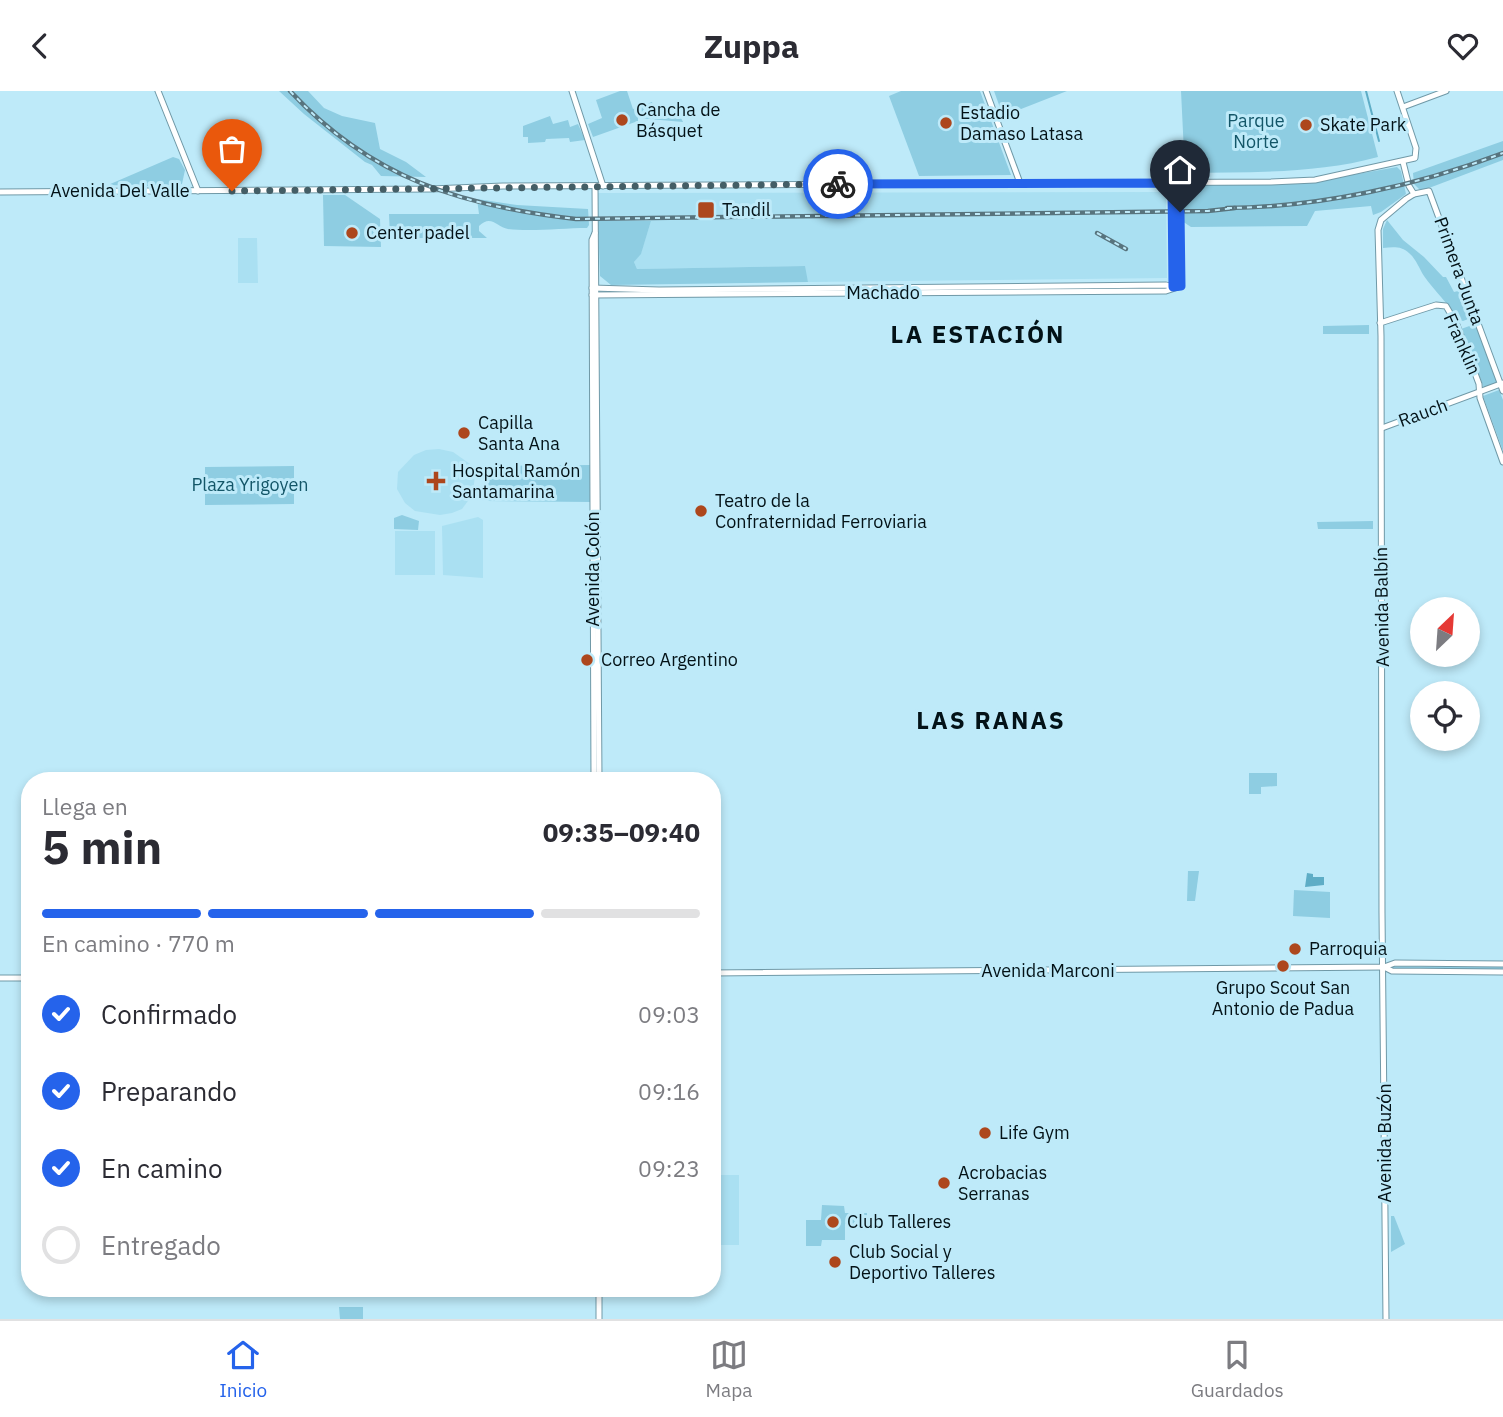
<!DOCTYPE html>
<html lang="es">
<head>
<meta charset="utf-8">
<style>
  :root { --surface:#fff; --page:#f7f7f7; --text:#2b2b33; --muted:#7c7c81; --line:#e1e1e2; --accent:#2563eb }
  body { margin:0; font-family:"IBM Plex Sans",sans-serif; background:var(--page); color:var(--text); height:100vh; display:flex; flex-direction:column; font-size:26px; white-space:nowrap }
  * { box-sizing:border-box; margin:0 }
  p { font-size:23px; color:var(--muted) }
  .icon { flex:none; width:38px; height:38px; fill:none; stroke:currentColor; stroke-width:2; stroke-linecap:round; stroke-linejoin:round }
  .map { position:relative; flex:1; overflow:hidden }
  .drawer { position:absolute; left:21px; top:681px; width:700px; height:525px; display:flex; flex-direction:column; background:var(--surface); border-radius:28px; box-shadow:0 4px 10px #0003 }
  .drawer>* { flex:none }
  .needle { width:46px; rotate:25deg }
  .buttons { position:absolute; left:1410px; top:506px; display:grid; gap:14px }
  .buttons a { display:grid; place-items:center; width:70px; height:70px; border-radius:50%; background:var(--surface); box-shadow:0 4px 10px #0003; font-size:35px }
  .pin { position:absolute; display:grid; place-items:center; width:60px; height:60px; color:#fff; margin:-72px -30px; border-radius:50% 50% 50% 0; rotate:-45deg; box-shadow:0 0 7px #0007 }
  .pin .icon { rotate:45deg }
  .courier { position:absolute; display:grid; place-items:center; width:70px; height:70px; margin:-35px; border:5px solid #2563eb; border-radius:50%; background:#fff; color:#222; box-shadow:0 2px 9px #0007 }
  .headline em { font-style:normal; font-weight:800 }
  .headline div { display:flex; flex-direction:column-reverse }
  .headline { display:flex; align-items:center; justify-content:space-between; height:119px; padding:0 21px }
  h1 { font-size:46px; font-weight:800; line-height:52px }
  .bar { display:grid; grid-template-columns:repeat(4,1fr); gap:10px 7px; align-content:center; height:84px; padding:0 21px }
  .bar i { height:9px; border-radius:5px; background:var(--line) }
  .bar .current { background:var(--accent) }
  .bar p { grid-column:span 4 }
  ol { padding:0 21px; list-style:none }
  li { display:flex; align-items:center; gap:21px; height:77px }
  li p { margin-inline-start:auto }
  li .icon { padding:7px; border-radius:50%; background:var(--accent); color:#fff; stroke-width:4 }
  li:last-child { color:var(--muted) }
  li i { width:38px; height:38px; border:4px solid var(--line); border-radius:50% }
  header { display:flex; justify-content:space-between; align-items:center; height:91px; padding:0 21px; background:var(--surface); font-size:32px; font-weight:800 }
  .tabs { display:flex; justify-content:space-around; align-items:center; height:98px; border-top:2px solid var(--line); background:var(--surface); font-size:19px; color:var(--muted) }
  .tabs a { display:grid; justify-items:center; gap:4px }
  .tabs .current { color:var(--accent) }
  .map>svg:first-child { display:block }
</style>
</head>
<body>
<header><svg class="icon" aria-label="back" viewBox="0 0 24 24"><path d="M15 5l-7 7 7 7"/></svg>Zuppa<svg class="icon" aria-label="heart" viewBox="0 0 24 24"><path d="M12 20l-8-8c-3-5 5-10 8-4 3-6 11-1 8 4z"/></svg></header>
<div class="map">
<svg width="1503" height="1228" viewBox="0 0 1503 1228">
  <rect width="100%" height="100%" fill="#beeaf9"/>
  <g fill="#aae0f2">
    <polygon points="1163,101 1166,103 1167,187 808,191 804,175 637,178 634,171 641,162 651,130 598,129 597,102"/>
    <polygon points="238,147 257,147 258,192 238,192"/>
    <polygon points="439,358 453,361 470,373 475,383 473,403 462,418 452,422 440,424 415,420 405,412 397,398 398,381 414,364 426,359"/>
    <polygon points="478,426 483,429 483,487 443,484 442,435"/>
    <rect x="395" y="440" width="40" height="44"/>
    <rect x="712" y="1084" width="27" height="70"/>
  </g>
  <g fill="#8ecde2">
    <polygon points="279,0 308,0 324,17 342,25 375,32 380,58 406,71 426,86 381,85 372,74 365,71 304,23"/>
    <polygon points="620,0 627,0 633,18 652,11 654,19 679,23 683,31 638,27 638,30 593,46 588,33 602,27 596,9"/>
    <polygon points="901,0 980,0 1011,84 919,85 889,5"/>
    <polygon points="994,0 1067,0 1003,25"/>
    <path d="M1181,0h180l17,66c-62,17 -128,15 -193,16z"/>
    <polygon points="550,25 553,33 568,29 570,36 578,33 585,49 570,51 569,47 546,48 545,51 528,52 528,46 523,46 523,35"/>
    <polygon points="1503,50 1503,69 1429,97 1420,99 1414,93 1413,82"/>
    <polygon points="173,66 179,68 185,79 182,93 173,96 108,94"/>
    <polygon points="1397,76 1401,80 1406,103 1381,121 1373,124 1371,115 1315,120 1307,135 1191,136 1182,130 1181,93 1312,91"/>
    <polygon points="323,104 345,104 380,128 381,156 324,155"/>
    <path d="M477,108l40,6 71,4 1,16 -2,3c-23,0 -57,4 -79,1 -11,-2 -17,-15 -29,-3v5l8,7h-97l-1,-24h90z"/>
    <polygon points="598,129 651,130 641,163 634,171 637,178 805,175 808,191 611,194 600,185"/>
    <path d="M1387,129l16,20 21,17 19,20h3l8,15 8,-2 10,24 -1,4 -8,3 -6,-2c-9,-17 -22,-27 -33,-43 -5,-8 -8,-17 -15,-23 -7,-7 -16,-6 -26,-5v-19z"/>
    <polygon points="1475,233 1497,292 1484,297 1461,238"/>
    <polygon points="1369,234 1369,243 1323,243 1323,235"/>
    <polygon points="1499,299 1503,309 1503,360 1483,305"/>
    <polygon points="591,374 592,411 487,410 487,375"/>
    <polygon points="294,375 294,413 205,414 205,376"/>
    <polygon points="402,424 419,430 418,439 394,438 394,427"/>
    <polygon points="1373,430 1373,438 1318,438 1317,431"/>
    <polygon points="1249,682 1277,682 1277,695 1261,696 1261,703 1249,703"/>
    <polygon points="1188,780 1199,780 1195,810 1187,810"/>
    <polygon points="1294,799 1330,801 1330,827 1293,825"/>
    <rect x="1392" y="876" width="111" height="2"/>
    <polygon points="822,1114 844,1115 845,1122 867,1122 867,1133 845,1133 845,1149 822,1149 821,1155 806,1155 806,1129 821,1129"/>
    <polygon points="1391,1125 1394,1125 1405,1153 1391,1161"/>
    <polygon points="339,1216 363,1216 363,1228 340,1228"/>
  </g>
  <polygon fill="#5eadc6" points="1307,782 1313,783 1313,786 1324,786 1324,794 1305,796"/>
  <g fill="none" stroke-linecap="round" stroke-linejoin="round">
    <polyline stroke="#5eadc6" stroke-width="2" points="1366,0 1379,50"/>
    <defs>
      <g id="secondary">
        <polyline points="158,0 198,100"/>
        <polyline points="572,0 603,95"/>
        <polyline points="986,0 1020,92"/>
        <polyline points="1403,16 1446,0"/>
        <polyline points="1403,71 1409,95 1414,103"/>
        <polyline points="1172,92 1173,196"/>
        <polyline points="595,95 599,690"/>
        <polyline points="0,101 431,98 503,95 1271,91 1315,89 1415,67 1416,57 1397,0"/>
        <polyline points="592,197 659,199 1166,194 1173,196"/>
        <polyline points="592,204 1166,200 1181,195 1179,92"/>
        <polyline points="1380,232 1436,214 1446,215 1457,234 1479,293 1480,307 1503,371"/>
        <polyline points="1382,337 1503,292"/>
        <polyline points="594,690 592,149 595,142"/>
        <polyline points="1384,876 1392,880 1503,881"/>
        <polyline points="712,882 1384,876 1395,872 1503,873"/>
        <polyline points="0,887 30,887"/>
        <polyline points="599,1228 599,1197"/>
        <polyline points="1386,1228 1382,822 1381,245 1378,139 1381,129 1406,108 1414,103 1429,100 1503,300"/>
      </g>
    </defs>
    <use href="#secondary" stroke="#7099a7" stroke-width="7"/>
    <use href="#secondary" stroke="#fff" stroke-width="5"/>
    <defs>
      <g id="rail">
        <path d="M290,0c81,87 171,115 286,128l632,-8 27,-3"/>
        <path d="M1227,117c93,-1 189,-22 276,-55"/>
        <polyline points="1097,142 1126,158"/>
      </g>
    </defs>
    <use href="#rail" stroke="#58747e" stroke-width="4.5"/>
    <use href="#rail" stroke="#beeaf9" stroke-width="2" stroke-dasharray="5" stroke-linecap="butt"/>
  </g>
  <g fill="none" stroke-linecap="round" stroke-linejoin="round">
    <polyline stroke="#445e66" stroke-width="7" stroke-dasharray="0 12.6" points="232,100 838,93"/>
    <polyline stroke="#2563eb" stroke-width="9" points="838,93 1172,92 1173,196 1181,195 1180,121"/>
  </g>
  <g fill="#ad471d" stroke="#beeaf9" stroke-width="2.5">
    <circle cx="622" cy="29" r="7"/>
    <circle cx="946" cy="32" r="7"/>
    <circle cx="1306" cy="34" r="7"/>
    <rect x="697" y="110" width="18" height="18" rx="3.5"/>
    <circle cx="352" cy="142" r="7"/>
    <circle cx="464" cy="342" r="7"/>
    <path d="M432.5 379.5h7v7h7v7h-7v7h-7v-7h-7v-7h7z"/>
    <circle cx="701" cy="420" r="7"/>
    <circle cx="587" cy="569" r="7"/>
    <circle cx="1295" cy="858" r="7"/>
    <circle cx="1283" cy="875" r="7"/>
    <circle cx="985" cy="1042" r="7"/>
    <circle cx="944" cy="1092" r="7"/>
    <circle cx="833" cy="1131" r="7"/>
    <circle cx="835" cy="1171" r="7"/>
  </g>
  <g text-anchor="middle" stroke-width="6" stroke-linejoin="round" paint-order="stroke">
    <g font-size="18" fill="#031217" stroke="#beeaf9" text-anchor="start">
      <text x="636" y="25">Cancha de<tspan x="636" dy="21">Básquet</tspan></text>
      <text x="960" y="28">Estadio<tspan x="960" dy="21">Damaso Latasa</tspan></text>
      <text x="1320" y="40">Skate Park</text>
      <text x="722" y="125">Tandil</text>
      <text x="366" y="148">Center padel</text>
      <text x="478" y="338">Capilla<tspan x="478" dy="21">Santa Ana</tspan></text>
      <text x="452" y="386">Hospital Ramón<tspan x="452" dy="21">Santamarina</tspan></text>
      <text x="715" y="416">Teatro de la<tspan x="715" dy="21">Confraternidad Ferroviaria</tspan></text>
      <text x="601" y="575">Correo Argentino</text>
      <text x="1309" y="864">Parroquia</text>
      <text x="1283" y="903" text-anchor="middle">Grupo Scout San<tspan x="1283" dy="21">Antonio de Padua</tspan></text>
      <text x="999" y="1048">Life Gym</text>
      <text x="958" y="1088">Acrobacias<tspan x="958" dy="21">Serranas</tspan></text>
      <text x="847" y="1137">Club Talleres</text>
      <text x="849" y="1167">Club Social y<tspan x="849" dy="21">Deportivo Talleres</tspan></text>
    </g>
    <g font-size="18" fill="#135668" stroke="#beeaf9">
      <text x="1256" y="36">Parque<tspan x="1256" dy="21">Norte</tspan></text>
      <text x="250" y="400">Plaza Yrigoyen</text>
    </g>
    <g font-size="18" fill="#031217" stroke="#beeaf9">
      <text x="120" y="106">Avenida Del Valle</text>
      <text transform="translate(1459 180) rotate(70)" y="6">Primera Junta</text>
      <text x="883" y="208">Machado</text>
      <text transform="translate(1462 253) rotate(66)" y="6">Franklin</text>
      <text transform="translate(1423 322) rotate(-20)" y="6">Rauch</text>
      <text transform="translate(593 478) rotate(-90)" y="6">Avenida Colón</text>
      <text transform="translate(1382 516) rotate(-91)" y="6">Avenida Balbín</text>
      <text x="1048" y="886">Avenida Marconi</text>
      <text transform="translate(1385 1052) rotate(-90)" y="6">Avenida Buzón</text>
    </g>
    <g font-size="24" font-weight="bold" letter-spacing="2" fill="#031217" stroke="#beeaf9">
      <text x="978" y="252">LA ESTACIÓN</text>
      <text x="991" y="638">LAS RANAS</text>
    </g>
  </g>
</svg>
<div class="buttons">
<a><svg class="needle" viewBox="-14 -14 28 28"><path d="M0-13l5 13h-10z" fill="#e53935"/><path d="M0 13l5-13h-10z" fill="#7c7c81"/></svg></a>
<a><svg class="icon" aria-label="locate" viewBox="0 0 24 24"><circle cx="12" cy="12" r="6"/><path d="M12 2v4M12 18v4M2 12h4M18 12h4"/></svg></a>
</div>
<div class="pin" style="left:232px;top:100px;background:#ea580c"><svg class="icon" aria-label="bag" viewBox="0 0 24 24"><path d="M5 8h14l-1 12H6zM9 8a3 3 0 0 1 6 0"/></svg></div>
<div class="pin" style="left:1180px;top:121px;background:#1f2937"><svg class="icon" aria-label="home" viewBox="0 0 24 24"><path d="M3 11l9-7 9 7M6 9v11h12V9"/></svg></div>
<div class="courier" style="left:838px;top:93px"><svg class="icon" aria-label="bike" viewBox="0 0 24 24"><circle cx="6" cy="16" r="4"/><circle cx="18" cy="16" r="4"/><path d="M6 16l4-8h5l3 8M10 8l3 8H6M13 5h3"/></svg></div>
<section class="drawer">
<div class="headline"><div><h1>5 min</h1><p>Llega en</p></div><em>09:35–09:40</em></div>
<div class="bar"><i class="current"></i><i class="current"></i><i class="current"></i><i></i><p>En camino · 770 m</p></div>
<ol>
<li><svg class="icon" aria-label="check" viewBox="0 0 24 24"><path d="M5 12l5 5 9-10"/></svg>Confirmado<p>09:03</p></li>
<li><svg class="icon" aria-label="check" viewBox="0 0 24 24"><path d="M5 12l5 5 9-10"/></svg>Preparando<p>09:16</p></li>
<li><svg class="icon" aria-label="check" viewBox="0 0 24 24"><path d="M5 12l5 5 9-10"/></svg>En camino<p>09:23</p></li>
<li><i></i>Entregado</li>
</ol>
</section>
</div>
<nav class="tabs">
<a class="current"><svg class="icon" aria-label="home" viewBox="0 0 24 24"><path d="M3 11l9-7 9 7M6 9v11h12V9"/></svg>Inicio</a>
<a><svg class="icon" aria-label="map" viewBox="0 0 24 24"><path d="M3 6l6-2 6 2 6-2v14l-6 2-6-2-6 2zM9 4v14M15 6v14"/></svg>Mapa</a>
<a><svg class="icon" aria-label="saved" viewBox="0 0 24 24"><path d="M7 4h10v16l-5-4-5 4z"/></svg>Guardados</a>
</nav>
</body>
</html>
